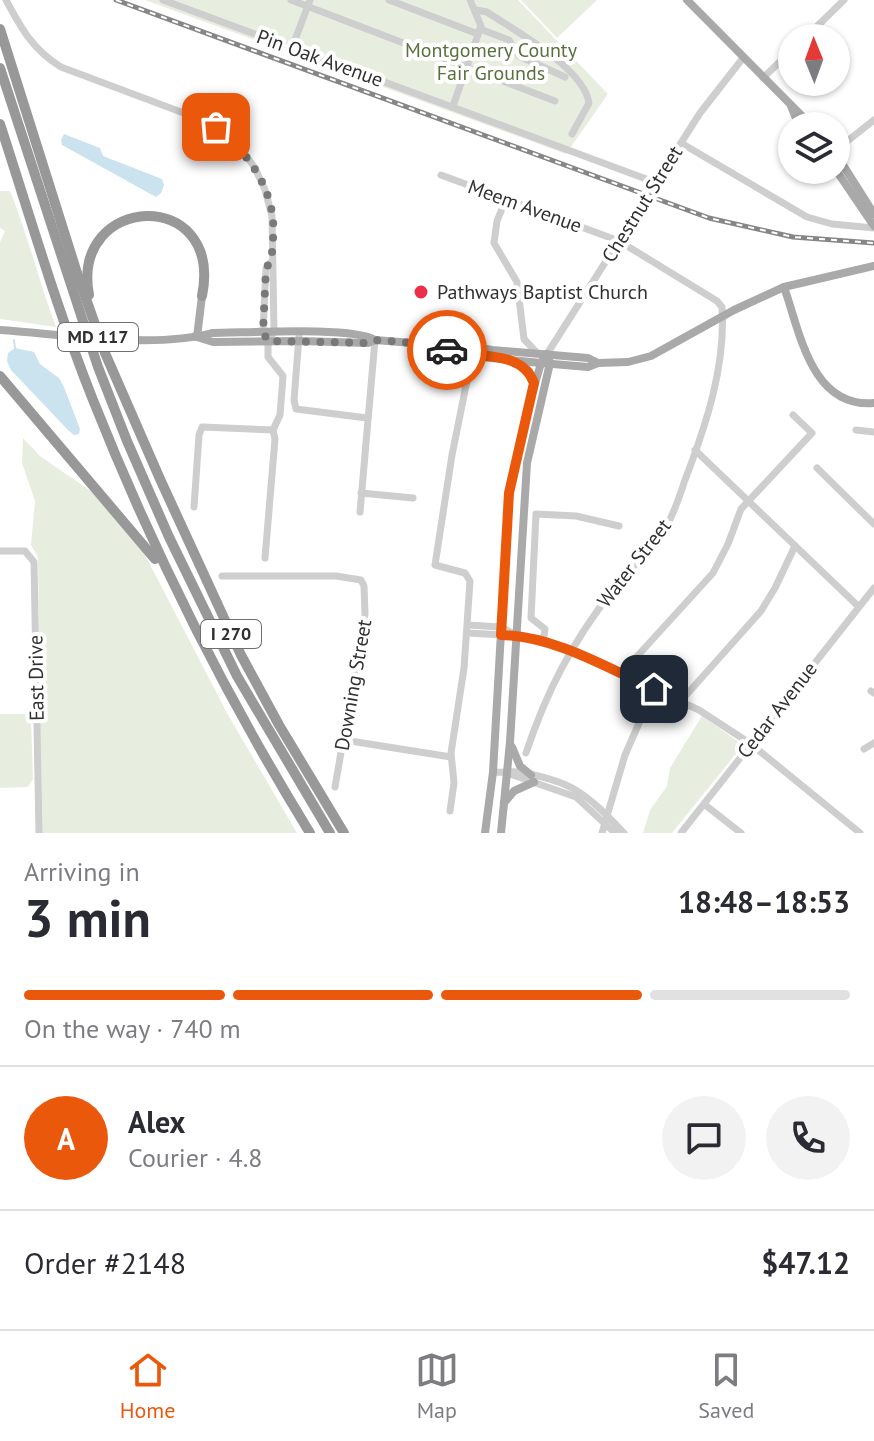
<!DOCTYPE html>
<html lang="en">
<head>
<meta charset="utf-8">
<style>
  :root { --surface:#fff; --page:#f2f2f3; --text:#2b2b33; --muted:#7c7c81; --line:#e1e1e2; --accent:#ea580c }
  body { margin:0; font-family:"PT Sans",sans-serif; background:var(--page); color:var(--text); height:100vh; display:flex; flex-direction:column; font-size:30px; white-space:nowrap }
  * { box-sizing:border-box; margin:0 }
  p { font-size:26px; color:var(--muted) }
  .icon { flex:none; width:44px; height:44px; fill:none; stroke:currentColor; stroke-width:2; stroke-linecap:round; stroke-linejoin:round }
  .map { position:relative; height:833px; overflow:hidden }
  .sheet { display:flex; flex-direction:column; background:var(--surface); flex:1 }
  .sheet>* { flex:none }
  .needle { width:52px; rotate:359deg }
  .fabs { position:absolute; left:778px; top:24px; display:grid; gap:16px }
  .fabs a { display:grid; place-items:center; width:72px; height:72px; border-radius:50%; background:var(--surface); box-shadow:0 2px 6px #0004; font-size:40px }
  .pin { position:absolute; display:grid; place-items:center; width:68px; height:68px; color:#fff; margin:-34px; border-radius:16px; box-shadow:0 4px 12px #0006 }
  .courier { position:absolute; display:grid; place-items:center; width:80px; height:80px; margin:-40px; border:6px solid #ea580c; border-radius:50%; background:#fff; color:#222; box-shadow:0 2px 10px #0007 }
  .overview em { font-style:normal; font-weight:700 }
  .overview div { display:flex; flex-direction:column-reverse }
  .overview { display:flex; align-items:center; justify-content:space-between; height:136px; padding:0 24px }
  h1 { font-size:52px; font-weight:700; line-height:60px }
  .bar { display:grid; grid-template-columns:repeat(4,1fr); gap:12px 8px; align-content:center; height:96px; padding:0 24px }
  .bar i { height:10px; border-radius:6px; background:var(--line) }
  .bar .on { background:var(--accent) }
  .bar p { grid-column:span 4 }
  .line { display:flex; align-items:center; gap:20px; padding:0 24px; border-top:2px solid var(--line) }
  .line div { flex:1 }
  .round { display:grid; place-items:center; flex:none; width:84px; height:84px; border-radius:42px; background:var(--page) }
  .tab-bar { display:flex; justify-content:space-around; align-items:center; height:112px; border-top:2px solid var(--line); background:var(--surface); font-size:22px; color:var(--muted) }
  .tab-bar a { display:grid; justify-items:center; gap:4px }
  .tab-bar .on { color:var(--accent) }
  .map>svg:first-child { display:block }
</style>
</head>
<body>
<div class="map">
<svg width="874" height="833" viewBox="0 0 874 833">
  <rect width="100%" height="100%" fill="#fff"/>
  <g fill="#e8eedf">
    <polygon points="145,0 518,0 608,94 566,154"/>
    <polygon points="521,0 597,0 557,38"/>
    <path d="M0,191h10c18,44 29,91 46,136l-56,-8v-77l5,-11 -5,-3z"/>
    <polygon points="23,438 40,456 99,497 143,551 227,713 297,833 41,833 38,557 31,545 35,501 22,463"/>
    <polygon points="0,714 26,714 31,719 33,779 28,787 0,788"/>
    <polygon points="702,716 743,745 672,833 643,833 650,810 667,786 670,768"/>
  </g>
  <g fill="#cbe3ee">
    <polygon points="64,134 100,148 103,156 162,179 164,185 161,193 156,197 62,145 61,140"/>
    <polygon points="15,348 34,352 40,364 59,378 64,387 80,429 79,434 74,435 68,430 11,370 7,361 8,353"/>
  </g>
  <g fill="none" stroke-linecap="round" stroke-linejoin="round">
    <polyline stroke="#cbe3ee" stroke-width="2" points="14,340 15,348"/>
    <g stroke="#cecece" stroke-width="7">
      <path d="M6,0c15,28 27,50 55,67l144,54 37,29 13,18 10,22 7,26 2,116 -6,9"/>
      <polyline points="163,0 657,183"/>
      <polyline points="291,0 555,101"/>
      <polyline points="389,0 478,34"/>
      <path d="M476,10l11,2c28,19 97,56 102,91l-17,31"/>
      <polyline points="480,29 509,40 519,56 565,77"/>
      <polyline points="805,38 844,0"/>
      <polyline points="292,48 310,0"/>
      <polyline points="763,78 792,50"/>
      <polyline points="453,106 481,26 470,0"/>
      <polyline points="681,143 807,217 832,224 874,228"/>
      <polyline points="836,150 874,120"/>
      <path d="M441,175l178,66 98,60 5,6c4,59 -16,118 -37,173 -5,15 -10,31 -18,45 -14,24 -38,44 -55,66 -40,52 -65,99 -86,162"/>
      <polyline points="506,199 497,221 494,243 517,282 524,339 537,353"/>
      <polyline points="299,336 294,400 296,409 367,418"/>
      <polyline points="547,354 700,113 743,58"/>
      <polyline points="856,430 874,432"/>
      <polyline points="695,450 858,606"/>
      <polyline points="817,468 874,524"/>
      <polyline points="361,493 413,498"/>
      <polyline points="194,507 199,435 202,427 273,430 280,415 283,376 268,357 268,341 263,332 266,268 271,262"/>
      <polyline points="360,512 375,340"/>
      <polyline points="0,551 25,551 34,562 39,833"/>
      <polyline points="265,558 275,439 273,430"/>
      <polyline points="222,576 336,576 361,580 364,586 365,614 335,787"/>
      <polyline points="468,625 501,627 516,635 575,653 699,710 751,744 860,833"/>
      <polyline points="467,633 505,635"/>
      <polyline points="543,643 545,629 531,618 536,514 576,516 619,526"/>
      <polyline points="621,674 713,573 728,544 741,509 812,433 793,415"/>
      <polyline points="871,691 874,693"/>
      <polyline points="680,702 761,611 775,588 795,546"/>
      <polyline points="344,740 451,757"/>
      <polyline points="864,749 874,743"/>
      <path d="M493,772c9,1 17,-1 25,0 56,9 68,22 106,61"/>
      <polyline points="507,773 576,797 615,833"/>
      <polyline points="704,804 741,833"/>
      <polyline points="450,811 454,783 451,753 464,668 470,581 465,573 435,565 452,455 473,351"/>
      <polyline points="602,833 625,755 654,689"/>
      <polyline points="681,833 874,588"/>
    </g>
    <g stroke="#a9a9a9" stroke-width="8">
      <polyline points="687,0 812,126"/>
      <polyline points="791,106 795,116 804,126"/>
      <polyline points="836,154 874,214"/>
      <polyline points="836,170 874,226"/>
      <path d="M784,287c16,45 27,121 90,116"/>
      <path d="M0,330c62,4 153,19 212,3 32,0 141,-7 163,7"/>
      <polyline points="197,337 213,342 300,341 368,343 375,340 438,345 448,342 492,350 588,358 598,363"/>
      <polyline points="197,337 202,296"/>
      <polyline points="438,345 449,351 472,356 541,363 588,367 598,363 628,362 651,356 734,310 784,287 874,266"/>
      <polyline points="518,362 529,371 534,386"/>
      <polyline points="512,747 520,766 531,775"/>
      <polyline points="504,803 514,791 534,782"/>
      <polyline points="485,833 493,772 509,493 528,408 541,363 547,354"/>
      <polyline points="501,833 510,742 527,463 550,363 547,354"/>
    </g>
    <g stroke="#989898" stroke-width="10">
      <polyline points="0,29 77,273 105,353 160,479 241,655 279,725 344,833"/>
      <polyline points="0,68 98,367 127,441 169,537 237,676 330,833"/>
      <path d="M0,124c30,92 57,186 93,276 60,151 132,295 217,433"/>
      <path d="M89,295c-19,-102 135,-109 113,1"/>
      <polyline points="0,376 155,559"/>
    </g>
    <defs>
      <polyline id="rail" points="116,0 709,218 793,237 874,243"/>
    </defs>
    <use href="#rail" stroke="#868686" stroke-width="5"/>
    <use href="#rail" stroke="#fff" stroke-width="2" stroke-dasharray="6" stroke-linecap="butt"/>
  </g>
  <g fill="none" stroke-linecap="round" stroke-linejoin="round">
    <path stroke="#797979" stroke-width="8" stroke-dasharray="0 14.4" d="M216,127c34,28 61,65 57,112 -1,10 0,21 -7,29l-3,64 5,9 100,2 7,-3 63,5 9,5"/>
    <path stroke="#ea580c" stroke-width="10" d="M447,350c29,9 75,-1 87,33l-25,110 -8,142c53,1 105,32 153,54"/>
  </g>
  <circle fill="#ed2e4a" stroke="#fff" stroke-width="3" cx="421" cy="292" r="8"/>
  <g text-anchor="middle" stroke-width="8" stroke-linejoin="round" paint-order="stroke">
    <g fill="#fff" stroke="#6f6f6f" stroke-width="2">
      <rect x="58" y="323" width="80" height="28" rx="6"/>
      <rect x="201" y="620" width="60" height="28" rx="6"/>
    </g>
    <g font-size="18" font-weight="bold" fill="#313131">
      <text x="98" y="343">MD 117</text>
      <text x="231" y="640">I 270</text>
    </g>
    <g font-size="20" fill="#58703c" stroke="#fff">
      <text x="491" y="57">Montgomery County<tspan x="491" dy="23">Fair Grounds</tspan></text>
    </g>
    <g font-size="20" fill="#313131" stroke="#fff">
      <text transform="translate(320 58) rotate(20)" y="7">Pin Oak Avenue</text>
      <text transform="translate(642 204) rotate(-58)" y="7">Chestnut Street</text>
      <text transform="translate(525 206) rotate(20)" y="7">Meem Avenue</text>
      <text transform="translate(634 563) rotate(-52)" y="7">Water Street</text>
      <text transform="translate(36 678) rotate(-91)" y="7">East Drive</text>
      <text transform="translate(353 685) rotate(-80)" y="7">Downing Street</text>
      <text transform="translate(777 710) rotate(-52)" y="7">Cedar Avenue</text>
    </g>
    <g font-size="20" fill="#313131" stroke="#fff" text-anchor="start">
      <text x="437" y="299">Pathways Baptist Church</text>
    </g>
  </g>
</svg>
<div class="fabs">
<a><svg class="needle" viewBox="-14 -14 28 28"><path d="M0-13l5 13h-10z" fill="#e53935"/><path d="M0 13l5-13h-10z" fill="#7c7c81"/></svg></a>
<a><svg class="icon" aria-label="layers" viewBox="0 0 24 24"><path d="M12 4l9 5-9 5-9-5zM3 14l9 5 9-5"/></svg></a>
</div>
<div class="pin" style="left:216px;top:127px;background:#ea580c"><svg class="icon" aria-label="bag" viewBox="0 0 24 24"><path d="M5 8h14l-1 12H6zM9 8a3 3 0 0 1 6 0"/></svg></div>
<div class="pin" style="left:654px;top:689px;background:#1f2937"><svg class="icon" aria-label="home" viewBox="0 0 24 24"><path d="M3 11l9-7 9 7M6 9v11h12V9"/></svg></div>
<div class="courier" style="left:447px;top:350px"><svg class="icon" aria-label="car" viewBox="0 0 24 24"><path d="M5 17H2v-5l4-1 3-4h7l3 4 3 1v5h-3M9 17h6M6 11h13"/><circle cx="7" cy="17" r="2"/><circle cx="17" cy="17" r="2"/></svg></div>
</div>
<section class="sheet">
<div class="overview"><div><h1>3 min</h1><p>Arriving in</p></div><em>18:48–18:53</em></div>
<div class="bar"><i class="on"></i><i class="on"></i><i class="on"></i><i></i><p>On the way · 740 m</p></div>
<div class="line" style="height:144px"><b class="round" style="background:var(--accent);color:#fff">A</b><div><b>Alex</b><p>Courier · 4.8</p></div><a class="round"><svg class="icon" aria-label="chat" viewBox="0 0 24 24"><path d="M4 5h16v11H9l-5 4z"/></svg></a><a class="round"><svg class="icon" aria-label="phone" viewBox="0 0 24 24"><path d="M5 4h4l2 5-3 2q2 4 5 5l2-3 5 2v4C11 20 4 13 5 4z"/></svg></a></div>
<div class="line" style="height:104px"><div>Order #2148</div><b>$47.12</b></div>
</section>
<nav class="tab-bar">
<a class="on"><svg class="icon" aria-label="home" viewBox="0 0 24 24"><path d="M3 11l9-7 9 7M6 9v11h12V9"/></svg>Home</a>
<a><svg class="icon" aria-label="map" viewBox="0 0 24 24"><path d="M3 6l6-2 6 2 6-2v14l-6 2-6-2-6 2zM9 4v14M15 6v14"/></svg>Map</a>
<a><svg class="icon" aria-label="saved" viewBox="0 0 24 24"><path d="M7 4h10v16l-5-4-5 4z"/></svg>Saved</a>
</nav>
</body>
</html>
